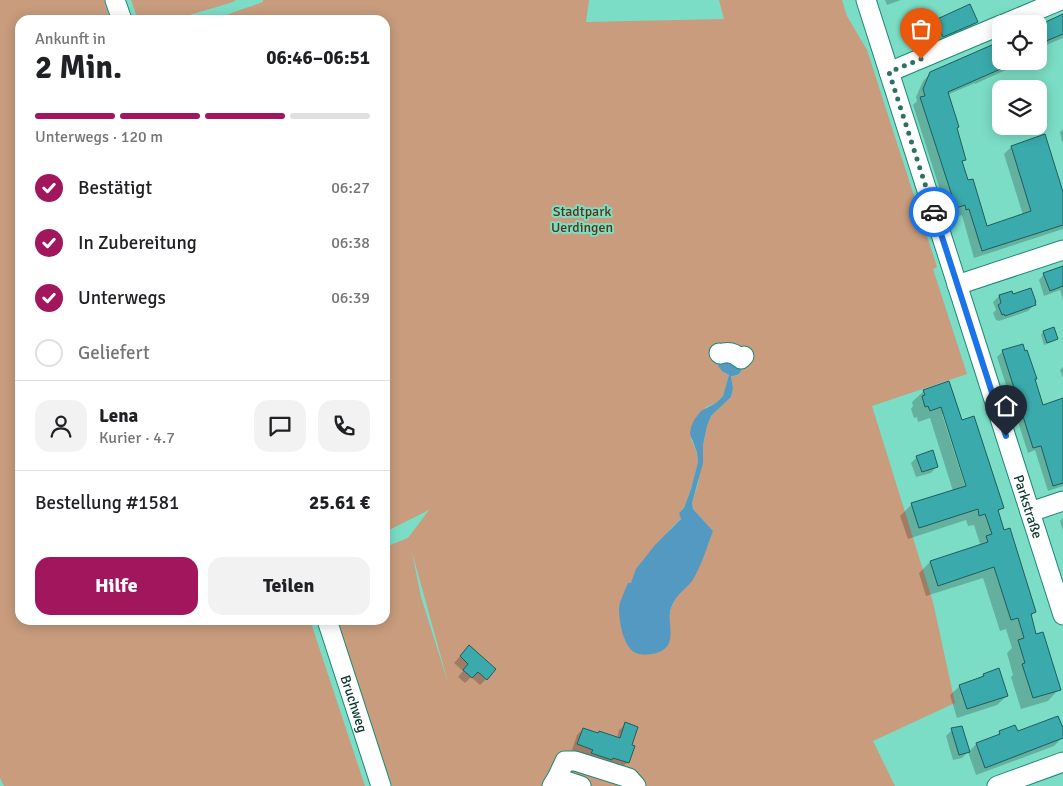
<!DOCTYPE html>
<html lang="de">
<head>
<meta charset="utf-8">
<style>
  :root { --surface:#fff; --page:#f2f2f2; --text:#202124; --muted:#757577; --line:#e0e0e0; --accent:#a2165e }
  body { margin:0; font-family:Signika,sans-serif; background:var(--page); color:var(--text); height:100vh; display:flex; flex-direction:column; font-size:19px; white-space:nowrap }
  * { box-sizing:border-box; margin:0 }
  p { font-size:16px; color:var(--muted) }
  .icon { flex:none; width:28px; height:28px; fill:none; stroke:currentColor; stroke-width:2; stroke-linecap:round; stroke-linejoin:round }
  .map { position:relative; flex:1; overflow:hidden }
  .sheet { position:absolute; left:15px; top:15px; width:375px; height:610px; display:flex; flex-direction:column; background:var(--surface); border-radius:15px; box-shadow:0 2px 12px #0003 }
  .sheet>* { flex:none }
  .controls { position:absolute; left:992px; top:15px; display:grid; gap:10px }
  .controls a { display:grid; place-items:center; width:55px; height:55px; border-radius:10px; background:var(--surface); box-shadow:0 2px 12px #0003; font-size:25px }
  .pin { position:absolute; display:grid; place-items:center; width:42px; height:42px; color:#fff; margin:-51px -21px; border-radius:50% 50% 50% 0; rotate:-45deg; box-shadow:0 0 5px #0007 }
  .pin .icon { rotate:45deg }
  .courier { position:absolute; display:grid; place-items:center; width:50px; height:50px; margin:-25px; border:4px solid #1a73e8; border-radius:50%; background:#fff; color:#222; box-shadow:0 1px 6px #0007 }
  .summary em { font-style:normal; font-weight:700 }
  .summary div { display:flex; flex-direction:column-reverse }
  .summary { display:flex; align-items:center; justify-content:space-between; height:85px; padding:0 20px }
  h1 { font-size:32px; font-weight:700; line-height:38px }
  .bar { display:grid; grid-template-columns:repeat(4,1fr); gap:8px 5px; align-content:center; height:60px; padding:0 20px }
  .bar i { height:6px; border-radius:4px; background:var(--line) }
  .bar .selected { background:var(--accent) }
  .bar p { grid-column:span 4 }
  .line { display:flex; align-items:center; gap:12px; padding:0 20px; border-top:1px solid var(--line) }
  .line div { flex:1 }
  .round { display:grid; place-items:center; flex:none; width:52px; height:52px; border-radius:15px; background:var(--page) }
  ol { padding:0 20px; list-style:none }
  li { display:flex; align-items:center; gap:15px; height:55px }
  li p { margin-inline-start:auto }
  li .icon { padding:5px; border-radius:50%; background:var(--accent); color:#fff; stroke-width:4 }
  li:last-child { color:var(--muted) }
  li i { width:28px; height:28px; border:2px solid var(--line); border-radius:50% }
  .button { display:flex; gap:10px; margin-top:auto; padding:10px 20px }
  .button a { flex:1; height:58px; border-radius:15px; background:var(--accent); color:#fff; font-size:20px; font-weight:700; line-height:58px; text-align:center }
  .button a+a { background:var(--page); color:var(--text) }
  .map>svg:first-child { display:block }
</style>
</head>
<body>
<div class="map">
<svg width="1063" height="786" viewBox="0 0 1063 786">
  <rect width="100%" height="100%" fill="#7bddc5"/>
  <g fill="#c89c7d" fill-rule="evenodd">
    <polygon points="0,0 104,0 110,20 20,20 20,620 310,620 365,786 4,786 0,778"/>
    <polygon points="131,0 236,0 233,2 173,20 138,20"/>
    <path d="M263,0h326l-3,22 138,-3 -5,-19h123l5,16 20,34 70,217 -4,2 34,105 -95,32 61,196 22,101 -82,38 22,45h-503l-57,-166h50v-73l23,-9 21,-28 -44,22v-512h-174l52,-18zM732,363l3,4 7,3c-3,5 -5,6 -11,6l2,12 -2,9 -16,15 -4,4 -4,10 -4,19v9l-5,30 -6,19 1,6 20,22c-6,16 -12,33 -20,47 -4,7 -11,11 -16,18 -2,3 -4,7 -5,10 -8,19 7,30 -13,46l-30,-69 2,1 40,-56 10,-9 -2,-6 5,-5 7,-19 7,-27 -1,-10 -6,-13 15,-32 10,-4 7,-7 6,-21 -9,-6 -2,-4zM412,552l37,134 -28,-89zM599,731l21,7 -8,22 -20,-7z"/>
  </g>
  <path fill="#5399c2" d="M722,358c6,3 13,10 20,10 -1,6 -5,8 -11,8l2,12 -2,9 -16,15 -4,4 -4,10 -4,19v18l-11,40 1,6 20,22c-6,16 -12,36 -21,50 -8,10 -16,13 -21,27 -4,12 3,26 -3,37 -3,5 -11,9 -17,9 -4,1 -11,1 -15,-1 -13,-6 -17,-32 -17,-45 1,-8 6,-17 9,-25h3l5,-14 19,-24 26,-26 -2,-6 5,-5 7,-19 7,-27 -1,-10 -7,-18 1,-7 3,-7 7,-9 15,-8 7,-7 6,-21 -7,-4 -4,-5 1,-4z"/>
  <g fill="#0003" fill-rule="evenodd">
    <polygon points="885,0 901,0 887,5"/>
    <polygon points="1063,15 1063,38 1039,48 1039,26"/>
    <polygon points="936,21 977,22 971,28 937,42 930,27"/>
    <polygon points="1001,42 1001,61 1022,61 1019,64 975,84 975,83 947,95 965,159 961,163 986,228 1023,215 1004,154 1011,147 1063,193 1063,229 974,258 962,215 959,216 958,211 948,215 913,105 917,101 916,97 923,81 931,73"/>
    <polygon points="1063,129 1063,141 1062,142 1060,132"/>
    <polygon points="1063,268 1063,300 1060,290 1044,296 1039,280 1044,274"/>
    <polygon points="1011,292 1012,296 1034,305 1028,311 999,321 996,320 993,313 996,310 993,302 999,296"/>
    <polygon points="1043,332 1056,338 1054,341 1044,345 1041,335"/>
    <polygon points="1022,345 1042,406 1063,406 1063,486 1048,491 1035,450 1028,453 997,357 1002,352"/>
    <polygon points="1063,367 1063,378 1060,370"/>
    <path d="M924,391l37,30 41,87 -5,5 38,99 -5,5 5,19 24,53 -11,12 -27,8 -10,-32 2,-2 -6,-22 5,-5 -6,-19 -6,2 -17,-53 -57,18 -7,-23 11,-11 46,-15 4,-3 -6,-19 -6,1 -2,-6 -58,19 -8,-23 12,-12 41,-13 -23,-73 -12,4 -1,-5 -3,1 -3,-9 2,-3 -1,-4zM944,413l25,78 -2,1 -25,-78z"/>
    <polygon points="917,457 937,466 931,473 916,477 911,463"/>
    <polygon points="1063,518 1063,531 1060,521"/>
    <polygon points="463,653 486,679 480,685 471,677 465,683 458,677 463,671 454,663"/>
    <polygon points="983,675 1007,696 997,705 957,718 950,695 960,686 979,679"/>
    <polygon points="626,724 631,746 628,762 621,768 572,750 577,735 583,729 617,738 619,730"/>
    <polygon points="952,730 969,752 976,744 994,738 1000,732 1062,738 1054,746 976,775 968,752 962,758 953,760 946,736"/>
  </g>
  <g fill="#3aaaac" stroke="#225c5d">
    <polygon points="970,4 978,22 943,37 935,20"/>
    <polygon points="1063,14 1063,34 1039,44 1039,25"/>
    <polygon points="1001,41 1001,60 999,61 1019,61 948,92 959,127 957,128 966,160 962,161 968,180 973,179 987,226 1031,211 1011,146 1045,134 1063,192 1063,225 982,251 969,209 966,210 965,205 956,208 920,97 925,96 923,89 930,72"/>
    <polygon points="1063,266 1063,286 1050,291 1043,273"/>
    <polygon points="1031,288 1036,302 1035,302 1036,305 1005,316 1004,314 1002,315 998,305 1001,303 999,295 1012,291 1013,294"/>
    <polygon points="1054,327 1058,339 1047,343 1043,331"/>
    <polygon points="1023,344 1025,351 1027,350 1037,379 1035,379 1043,405 1063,398 1063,483 1053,486 1041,446 1033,448 1002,350"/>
    <polygon points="949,381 962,420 974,416 1004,508 998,510 1004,530 1010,528 1036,612 1031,614 1036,634 1043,632 1061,690 1033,698 1022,664 1025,663 1018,640 1024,638 1018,618 1011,620 994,567 938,586 930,561 988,542 986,536 992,534 985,514 979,516 978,509 919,528 911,503 966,486 941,407 930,411 928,406 925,407 922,396 925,395 923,390"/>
    <polygon points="933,450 938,467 922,472 916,456"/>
    <polygon points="469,645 496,669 487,680 478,672 472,678 463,670 468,664 460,656"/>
    <polygon points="999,668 1008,696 967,709 959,685 984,676 983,674"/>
    <polygon points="1058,716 1063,728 1063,738 985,768 976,743 1000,734 999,731 1015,725 1018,731"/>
    <polygon points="625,722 638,727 632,745 635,746 629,763 613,758 612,760 591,753 593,750 577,744 583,728 598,733 599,731 620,738"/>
    <polygon points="962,726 970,752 959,755 951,728"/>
  </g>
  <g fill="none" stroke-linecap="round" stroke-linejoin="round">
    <defs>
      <g id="minor">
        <polyline points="115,0 122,20"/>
        <path id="s1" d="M866,0l197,615"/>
        <polyline points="1004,24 1061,0"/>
        <polyline points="889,72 1001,25"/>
        <polyline points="957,285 1063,250"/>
        <path d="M719,353l1,1c8,-3 15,-1 21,5l3,-3"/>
        <polyline points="1030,512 1063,501"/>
        <path id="s2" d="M327,620l54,166"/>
        <polyline points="557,778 565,761 575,761 629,778 636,786"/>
        <polyline points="552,786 557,778 581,786"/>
        <polyline points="997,786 1063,762"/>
      </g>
    </defs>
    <use href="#minor" stroke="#1b8975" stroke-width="21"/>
    <use href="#minor" stroke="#fff" stroke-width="19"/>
  </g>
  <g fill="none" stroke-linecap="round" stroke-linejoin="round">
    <polyline stroke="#307062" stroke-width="5" stroke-dasharray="0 9" points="921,59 889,72 934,212"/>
    <polyline stroke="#1a73e8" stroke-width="6" points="934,212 1006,436"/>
  </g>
  <g text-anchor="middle" stroke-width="4" stroke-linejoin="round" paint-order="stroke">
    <g font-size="14" fill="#5b3311" stroke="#7bddc5">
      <text x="582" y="216">Stadtpark<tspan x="582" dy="16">Uerdingen</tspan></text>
    </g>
    <g font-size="14" fill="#08352c" stroke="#7bddc5">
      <text dy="5" stroke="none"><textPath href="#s1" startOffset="532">Parkstraße</textPath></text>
      <text dy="5" stroke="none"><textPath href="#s2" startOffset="88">Bruchweg</textPath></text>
    </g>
  </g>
</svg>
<div class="controls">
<a><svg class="icon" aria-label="locate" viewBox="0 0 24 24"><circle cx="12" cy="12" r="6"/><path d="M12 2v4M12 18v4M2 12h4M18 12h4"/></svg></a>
<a><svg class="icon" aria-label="layers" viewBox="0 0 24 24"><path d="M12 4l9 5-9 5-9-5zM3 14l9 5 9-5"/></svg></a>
</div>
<div class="pin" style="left:921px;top:59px;background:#ea580c"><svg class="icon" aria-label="bag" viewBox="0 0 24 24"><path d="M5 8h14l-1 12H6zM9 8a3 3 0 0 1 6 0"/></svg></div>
<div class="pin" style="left:1006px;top:436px;background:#1f2937"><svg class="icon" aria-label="home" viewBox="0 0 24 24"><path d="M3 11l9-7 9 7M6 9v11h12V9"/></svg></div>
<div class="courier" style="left:934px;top:212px"><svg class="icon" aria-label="car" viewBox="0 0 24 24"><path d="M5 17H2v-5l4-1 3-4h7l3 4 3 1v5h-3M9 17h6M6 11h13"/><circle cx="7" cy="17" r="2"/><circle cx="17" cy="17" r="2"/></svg></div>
<section class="sheet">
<div class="summary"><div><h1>2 Min.</h1><p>Ankunft in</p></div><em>06:46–06:51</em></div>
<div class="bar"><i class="selected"></i><i class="selected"></i><i class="selected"></i><i></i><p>Unterwegs · 120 m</p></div>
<ol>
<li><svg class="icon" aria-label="check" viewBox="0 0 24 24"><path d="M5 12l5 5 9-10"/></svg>Bestätigt<p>06:27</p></li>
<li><svg class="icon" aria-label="check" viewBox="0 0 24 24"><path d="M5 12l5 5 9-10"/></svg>In Zubereitung<p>06:38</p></li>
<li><svg class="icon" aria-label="check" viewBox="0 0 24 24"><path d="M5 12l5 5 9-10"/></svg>Unterwegs<p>06:39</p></li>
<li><i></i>Geliefert</li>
</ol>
<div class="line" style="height:90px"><a class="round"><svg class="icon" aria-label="person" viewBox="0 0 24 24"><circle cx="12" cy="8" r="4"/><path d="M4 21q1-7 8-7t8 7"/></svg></a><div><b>Lena</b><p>Kurier · 4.7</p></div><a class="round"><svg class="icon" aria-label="chat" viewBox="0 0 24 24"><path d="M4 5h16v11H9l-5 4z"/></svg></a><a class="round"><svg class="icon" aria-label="phone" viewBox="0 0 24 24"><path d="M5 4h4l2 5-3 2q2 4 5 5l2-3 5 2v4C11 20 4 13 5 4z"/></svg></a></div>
<div class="line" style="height:65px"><div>Bestellung #1581</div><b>25.61 €</b></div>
<div class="button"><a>Hilfe</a><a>Teilen</a></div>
</section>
</div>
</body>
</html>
